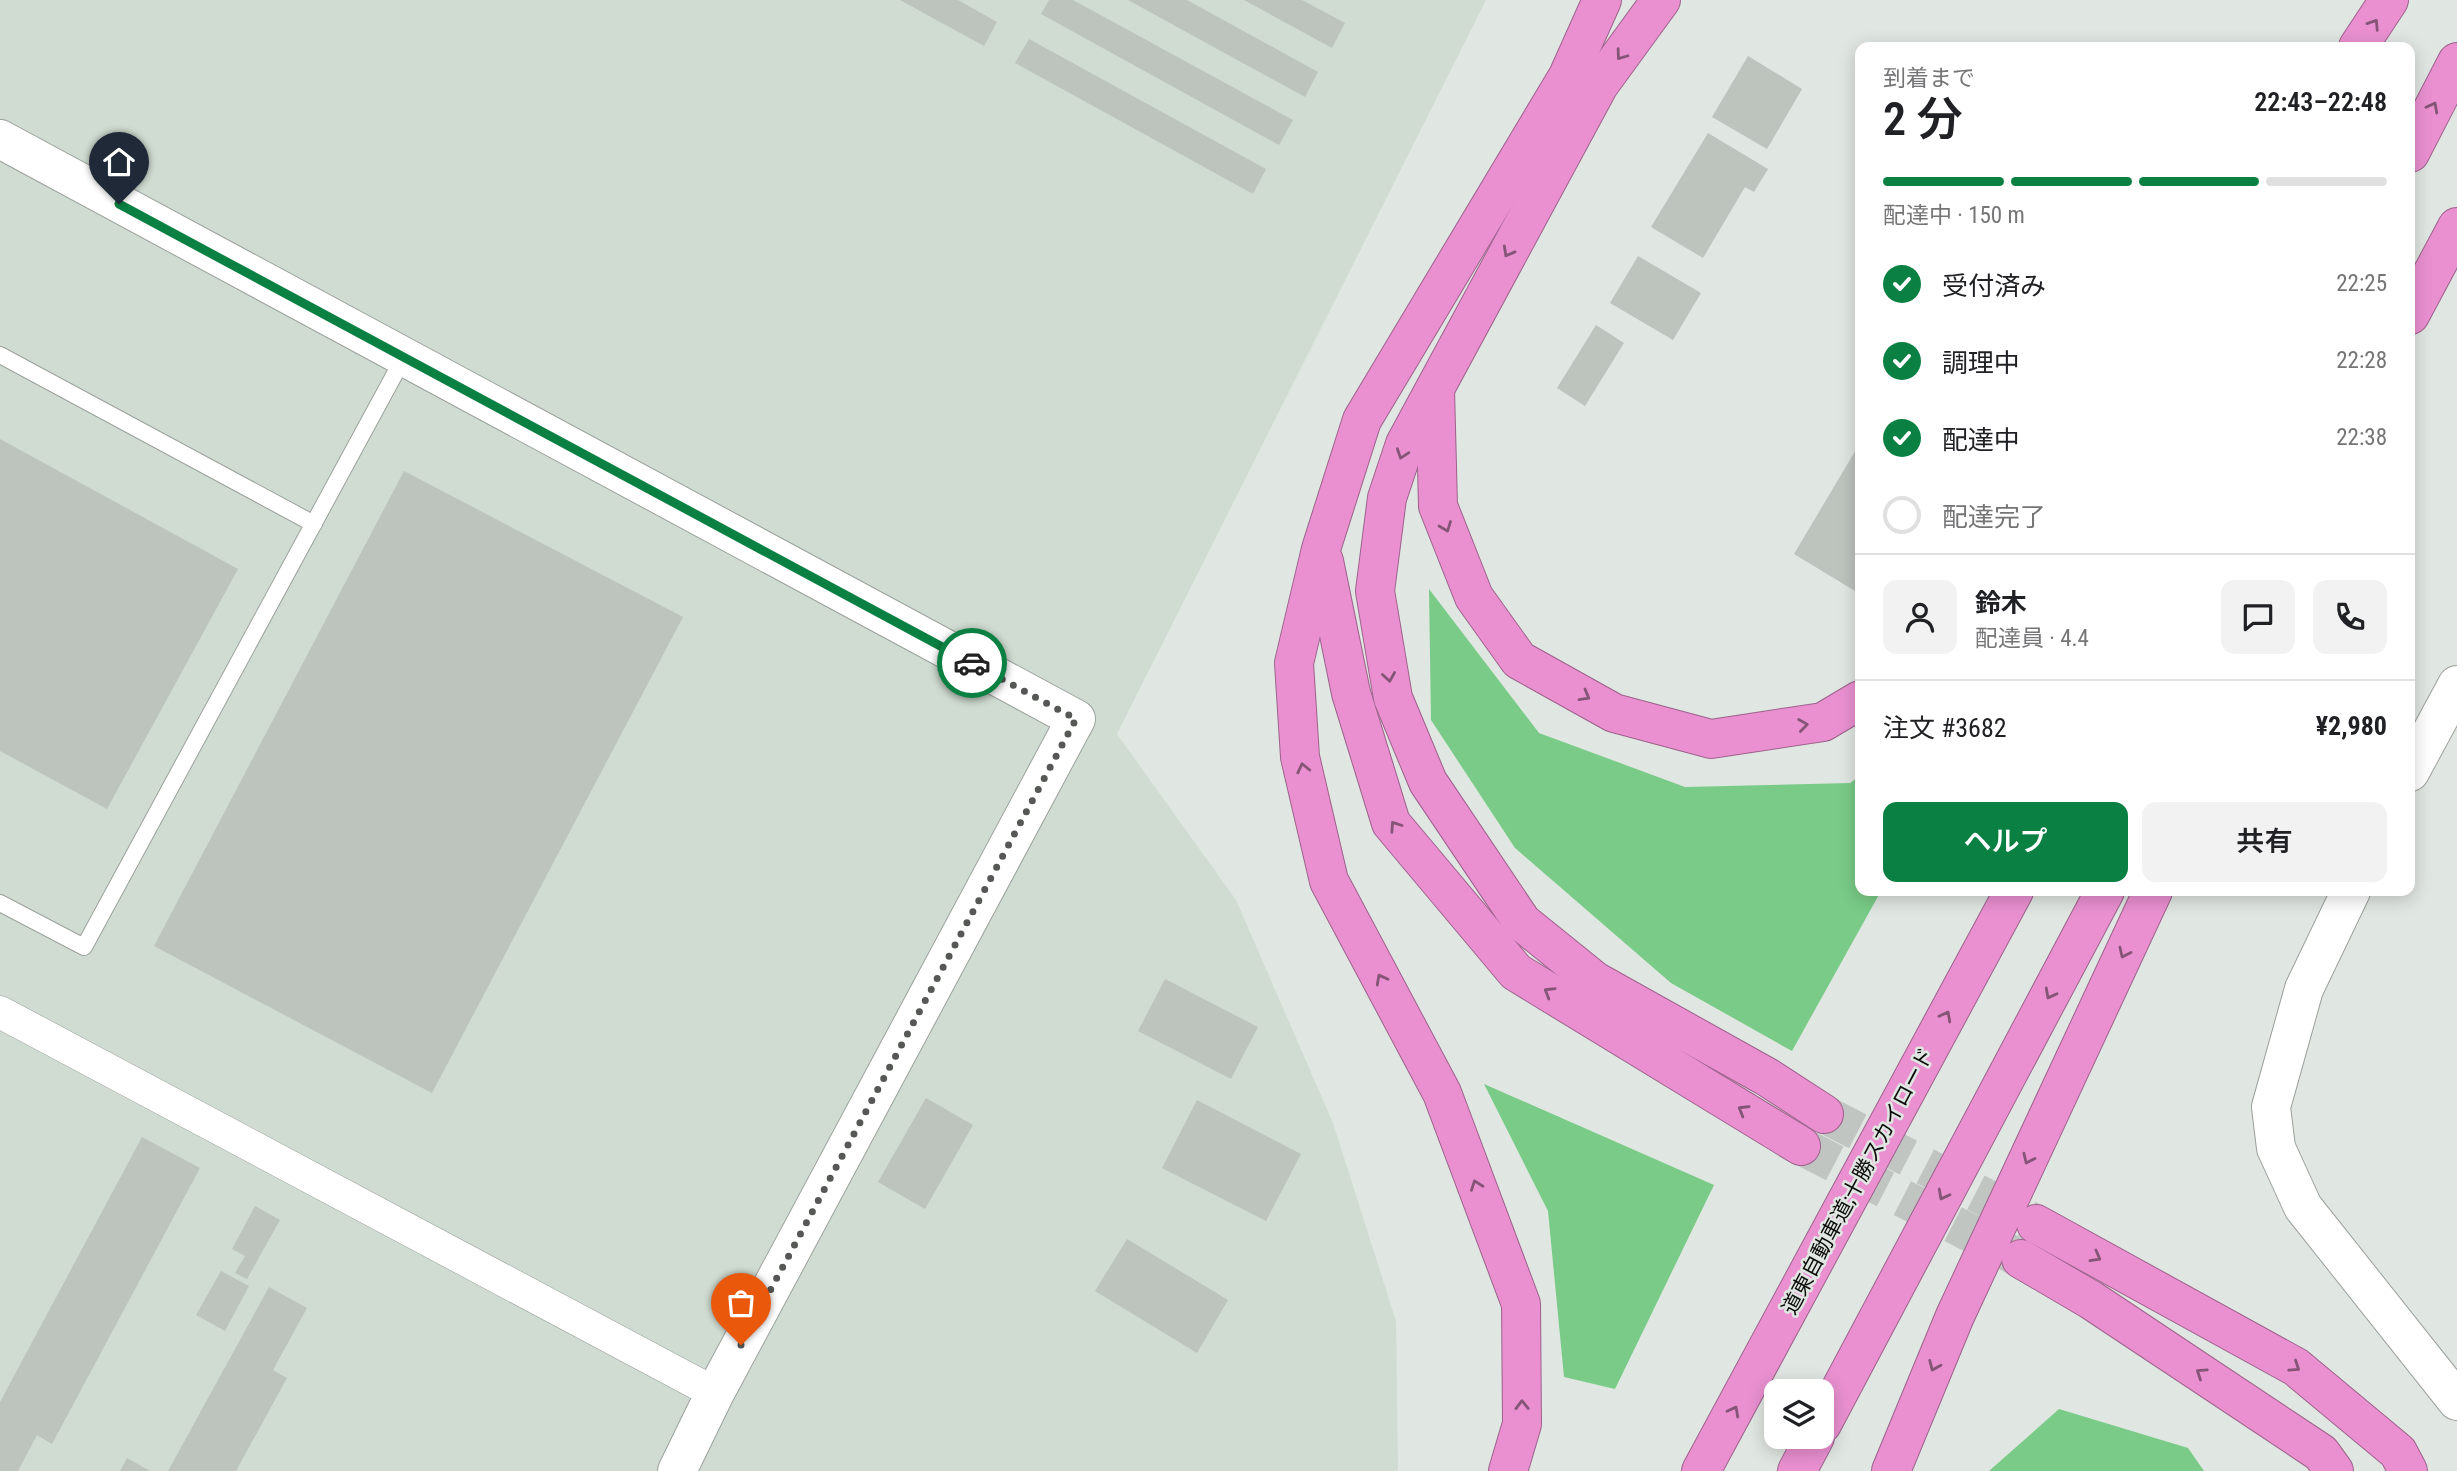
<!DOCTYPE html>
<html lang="ja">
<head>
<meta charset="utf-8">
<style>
  :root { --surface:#fff; --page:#f2f2f2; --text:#202124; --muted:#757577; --line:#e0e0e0; --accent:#0b8043 }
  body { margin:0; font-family:"Roboto Condensed","Noto Sans JP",sans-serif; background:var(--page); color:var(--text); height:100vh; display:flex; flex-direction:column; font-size:26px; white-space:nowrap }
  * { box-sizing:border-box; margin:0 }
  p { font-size:23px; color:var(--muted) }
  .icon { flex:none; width:38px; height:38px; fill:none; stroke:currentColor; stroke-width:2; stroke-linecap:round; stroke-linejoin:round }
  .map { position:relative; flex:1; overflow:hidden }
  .details { position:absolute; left:1855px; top:42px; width:560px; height:854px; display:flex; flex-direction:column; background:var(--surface); border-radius:14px; box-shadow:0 4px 18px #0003 }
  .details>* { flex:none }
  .fabs { position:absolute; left:1764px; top:1379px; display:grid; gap:14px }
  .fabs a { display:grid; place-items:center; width:70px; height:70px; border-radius:14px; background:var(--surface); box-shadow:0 4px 18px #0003; font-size:35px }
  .pin { position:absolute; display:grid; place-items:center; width:60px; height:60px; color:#fff; margin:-72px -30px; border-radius:50% 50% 50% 0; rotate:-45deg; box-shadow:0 0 7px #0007 }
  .pin .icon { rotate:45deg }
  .courier { position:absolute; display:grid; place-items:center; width:70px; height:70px; margin:-35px; border:5px solid #0b8043; border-radius:50%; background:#fff; color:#222; box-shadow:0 2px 9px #0007 }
  .head em { font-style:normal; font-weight:600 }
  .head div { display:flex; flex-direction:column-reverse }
  .head { display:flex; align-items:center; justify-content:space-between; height:119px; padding:0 28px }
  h1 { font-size:46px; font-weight:600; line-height:52px }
  .bar { display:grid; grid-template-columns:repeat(4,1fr); gap:10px 7px; align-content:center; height:84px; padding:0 28px }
  .bar i { height:9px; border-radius:5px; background:var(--line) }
  .bar .on { background:var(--accent) }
  .bar p { grid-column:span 4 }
  .line { display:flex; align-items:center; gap:18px; padding:0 28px; border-top:2px solid var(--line) }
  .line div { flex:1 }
  .round { display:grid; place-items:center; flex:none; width:74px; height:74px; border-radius:14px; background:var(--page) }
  ol { padding:0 28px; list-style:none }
  li { display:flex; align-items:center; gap:21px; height:77px }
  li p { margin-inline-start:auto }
  li .icon { padding:7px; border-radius:50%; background:var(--accent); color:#fff; stroke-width:4 }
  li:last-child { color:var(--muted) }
  li i { width:38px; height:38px; border:4px solid var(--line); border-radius:50% }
  .action { display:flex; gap:14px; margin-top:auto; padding:14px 28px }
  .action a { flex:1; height:80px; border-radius:14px; background:var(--accent); color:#fff; font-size:28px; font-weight:600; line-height:80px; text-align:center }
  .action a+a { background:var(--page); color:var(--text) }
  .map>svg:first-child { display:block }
</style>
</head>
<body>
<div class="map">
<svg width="2457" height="1471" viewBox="0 0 2457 1471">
  <rect width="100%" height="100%" fill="#e0e6e1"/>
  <polygon fill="#d0dcd1" points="0,0 1486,0 1117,734 1236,900 1333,1123 1396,1321 1398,1471 0,1471"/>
  <g fill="#79cb87">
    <polygon points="1429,589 1539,733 1685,787 1850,783 1860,776 1860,891 1881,891 1792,1051 1671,983 1515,848 1431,720"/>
    <polygon points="1484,1084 1714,1185 1615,1389 1564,1377 1548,1211"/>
    <polygon points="2059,1409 2188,1448 2204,1471 1989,1471"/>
  </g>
  <g fill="#bdc3bd">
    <polygon points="900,0 958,0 997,22 984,46"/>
    <polygon points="1049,0 1073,0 1293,120 1279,145 1041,14"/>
    <polygon points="1128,0 1187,0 1318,72 1305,97"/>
    <polygon points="1244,0 1302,0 1345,23 1332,48"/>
    <polygon points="1029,39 1266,169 1253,194 1015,63"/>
    <polygon points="1748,56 1802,89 1767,149 1712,117"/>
    <polygon points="1708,133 1768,169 1754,192 1745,187 1703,258 1651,227"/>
    <polygon points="1638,256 1701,293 1673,340 1610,303"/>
    <polygon points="1596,325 1624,343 1585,406 1557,388"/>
    <polygon points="0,439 238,569 107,809 0,751"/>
    <polygon points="1860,443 1860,594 1794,554"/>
    <polygon points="404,471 683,617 432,1093 154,946"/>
    <polygon points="1165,979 1258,1027 1231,1079 1138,1031"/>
    <polygon points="926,1098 973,1125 925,1209 878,1182"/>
    <polygon points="1197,1100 1301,1154 1266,1221 1162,1168"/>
    <polygon points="142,1137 200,1168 52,1444 37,1435 18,1471 0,1471 0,1402"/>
    <polygon points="255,1206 280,1220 247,1279 235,1273 245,1256 232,1249"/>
    <polygon points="1127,1239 1228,1300 1197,1353 1095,1291"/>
    <polygon points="221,1271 249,1286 225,1331 196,1315"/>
    <polygon points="269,1287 307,1308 273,1370 287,1378 236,1471 168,1471"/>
    <polygon points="127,1458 150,1471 120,1471"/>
  </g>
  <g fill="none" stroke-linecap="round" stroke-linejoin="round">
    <g stroke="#c0c5c1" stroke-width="38" stroke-dasharray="38 19" stroke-linecap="butt">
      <polyline points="1824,1114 2033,1222"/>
      <polyline points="1801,1146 2019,1258"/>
    </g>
    <defs>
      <g id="service">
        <polyline points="0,355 314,524"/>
        <polyline points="0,903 84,947 404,357"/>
      </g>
      <polyline id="minor" points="0,1012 715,1393"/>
      <g id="tertiary">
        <polyline points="0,139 1076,719 715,1393 677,1471"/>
        <polyline points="2410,772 2457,685"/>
        <polyline points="2351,891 2304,989 2271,1107 2276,1148 2303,1207 2457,1401"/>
      </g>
      <g id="motorway">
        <polyline points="1661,0 1599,85 1405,444 1387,498 1375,591 1393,698 1428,782 1522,922 1595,981 1767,1077 1824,1114"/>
        <polyline points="2358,47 2389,0"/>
        <polyline points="2410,153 2457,62"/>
        <polyline points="2410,315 2457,227"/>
        <polyline points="1435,389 1438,506 1474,597 1519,660 1614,713 1711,739 1823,722 1860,700"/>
        <polyline points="1324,561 1351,693 1391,823 1516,972 1801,1146"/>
        <polyline points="2036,1224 2296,1367 2398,1452 2408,1471"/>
        <polyline points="2021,1259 2091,1300 2321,1453 2334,1471"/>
        <polyline points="1822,1424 2105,891"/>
        <polyline points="1508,1471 1522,1424 1521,1304 1442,1093 1329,881 1300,757 1294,663 1321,549 1362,420 1568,76 1602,0"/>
        <polyline points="1701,1471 2014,891"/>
        <polyline points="1797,1471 1815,1437"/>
        <polyline points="1891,1471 1955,1316 2153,891"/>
      </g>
    </defs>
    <use href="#service" stroke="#9ba19c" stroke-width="18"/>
    <use href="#minor" stroke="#9ba19c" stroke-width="33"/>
    <use href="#tertiary" stroke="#9ba19c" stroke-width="40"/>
    <use href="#motorway" stroke="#9c628b" stroke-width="40"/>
    <use href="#service" stroke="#fff" stroke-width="16"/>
    <use href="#minor" stroke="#fff" stroke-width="32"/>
    <use href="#tertiary" stroke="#fff" stroke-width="38"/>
    <use href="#motorway" stroke="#ea90d1" stroke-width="38"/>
  </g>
  <defs><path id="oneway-chevron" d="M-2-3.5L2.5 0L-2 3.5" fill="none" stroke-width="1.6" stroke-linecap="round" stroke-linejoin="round" transform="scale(1.75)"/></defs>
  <g stroke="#855577">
    <use href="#oneway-chevron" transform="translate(2374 24) rotate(-57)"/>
    <use href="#oneway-chevron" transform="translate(1621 55) rotate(126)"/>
    <use href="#oneway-chevron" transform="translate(2433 107) rotate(-62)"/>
    <use href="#oneway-chevron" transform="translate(1508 252) rotate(119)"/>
    <use href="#oneway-chevron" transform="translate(1402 454) rotate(109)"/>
    <use href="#oneway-chevron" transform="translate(1446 527) rotate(69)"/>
    <use href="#oneway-chevron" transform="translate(1389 677) rotate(81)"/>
    <use href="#oneway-chevron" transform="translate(1585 696) rotate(29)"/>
    <use href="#oneway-chevron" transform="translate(1803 725) rotate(-8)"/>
    <use href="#oneway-chevron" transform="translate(1303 768) rotate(-103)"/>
    <use href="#oneway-chevron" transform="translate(1395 826) rotate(-124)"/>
    <use href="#oneway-chevron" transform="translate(2124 953) rotate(115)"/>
    <use href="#oneway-chevron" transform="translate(1381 979) rotate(-118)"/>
    <use href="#oneway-chevron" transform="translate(1549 992) rotate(-149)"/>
    <use href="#oneway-chevron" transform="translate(2050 994) rotate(118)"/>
    <use href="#oneway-chevron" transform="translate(1946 1016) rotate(-62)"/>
    <use href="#oneway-chevron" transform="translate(1743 1110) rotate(-149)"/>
    <use href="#oneway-chevron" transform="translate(2028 1159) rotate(115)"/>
    <use href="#oneway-chevron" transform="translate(1476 1185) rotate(-110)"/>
    <use href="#oneway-chevron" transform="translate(1943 1195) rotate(118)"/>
    <use href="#oneway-chevron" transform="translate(2096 1257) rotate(29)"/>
    <use href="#oneway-chevron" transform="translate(1934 1366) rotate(113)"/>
    <use href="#oneway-chevron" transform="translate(2295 1367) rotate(34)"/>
    <use href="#oneway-chevron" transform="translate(2201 1373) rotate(-146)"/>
    <use href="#oneway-chevron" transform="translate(1522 1405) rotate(-91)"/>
    <use href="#oneway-chevron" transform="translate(1734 1411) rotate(-62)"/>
  </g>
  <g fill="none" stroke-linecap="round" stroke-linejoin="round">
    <polyline stroke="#555855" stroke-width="7" stroke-dasharray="0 12.6" points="741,1345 1076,719 972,663"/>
    <polyline stroke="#0b8043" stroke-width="9" points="119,204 972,663"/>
  </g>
  <g text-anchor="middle" stroke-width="5" stroke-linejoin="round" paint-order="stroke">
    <g font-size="21" fill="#0a0c0a" stroke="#e0e6e1">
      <text transform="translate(1858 1181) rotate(-62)" y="7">道東自動車道;十勝スカイロード</text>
    </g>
  </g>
</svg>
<div class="fabs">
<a><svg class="icon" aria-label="layers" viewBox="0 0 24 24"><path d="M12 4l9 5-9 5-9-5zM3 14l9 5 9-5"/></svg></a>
</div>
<div class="pin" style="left:741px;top:1345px;background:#ea580c"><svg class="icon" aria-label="bag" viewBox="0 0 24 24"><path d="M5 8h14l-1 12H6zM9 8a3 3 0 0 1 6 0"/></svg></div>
<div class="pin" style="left:119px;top:204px;background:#1f2937"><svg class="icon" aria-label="home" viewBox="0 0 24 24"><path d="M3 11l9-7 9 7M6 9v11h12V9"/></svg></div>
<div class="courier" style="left:972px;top:663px"><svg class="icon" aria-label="car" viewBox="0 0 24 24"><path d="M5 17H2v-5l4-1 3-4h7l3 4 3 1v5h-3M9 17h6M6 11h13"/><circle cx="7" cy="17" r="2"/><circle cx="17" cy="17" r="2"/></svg></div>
<section class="details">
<div class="head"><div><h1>2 分</h1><p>到着まで</p></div><em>22:43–22:48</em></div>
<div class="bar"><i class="on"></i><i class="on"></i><i class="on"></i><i></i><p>配達中 · 150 m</p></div>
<ol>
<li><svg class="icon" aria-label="check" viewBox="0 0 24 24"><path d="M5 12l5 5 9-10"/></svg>受付済み<p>22:25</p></li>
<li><svg class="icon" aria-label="check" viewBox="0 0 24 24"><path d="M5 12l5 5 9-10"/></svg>調理中<p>22:28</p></li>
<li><svg class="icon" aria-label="check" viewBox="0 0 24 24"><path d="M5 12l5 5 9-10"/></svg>配達中<p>22:38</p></li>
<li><i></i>配達完了</li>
</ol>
<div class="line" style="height:126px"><a class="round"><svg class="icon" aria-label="person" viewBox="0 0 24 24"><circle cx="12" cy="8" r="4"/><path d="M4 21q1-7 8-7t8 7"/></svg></a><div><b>鈴木</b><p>配達員 · 4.4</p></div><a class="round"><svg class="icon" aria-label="chat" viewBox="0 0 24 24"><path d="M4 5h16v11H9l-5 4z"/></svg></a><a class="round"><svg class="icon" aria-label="phone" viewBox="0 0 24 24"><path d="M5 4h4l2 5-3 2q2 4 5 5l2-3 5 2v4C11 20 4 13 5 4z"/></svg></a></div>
<div class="line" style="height:91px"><div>注文 #3682</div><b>¥2,980</b></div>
<div class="action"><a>ヘルプ</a><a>共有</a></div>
</section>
</div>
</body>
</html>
